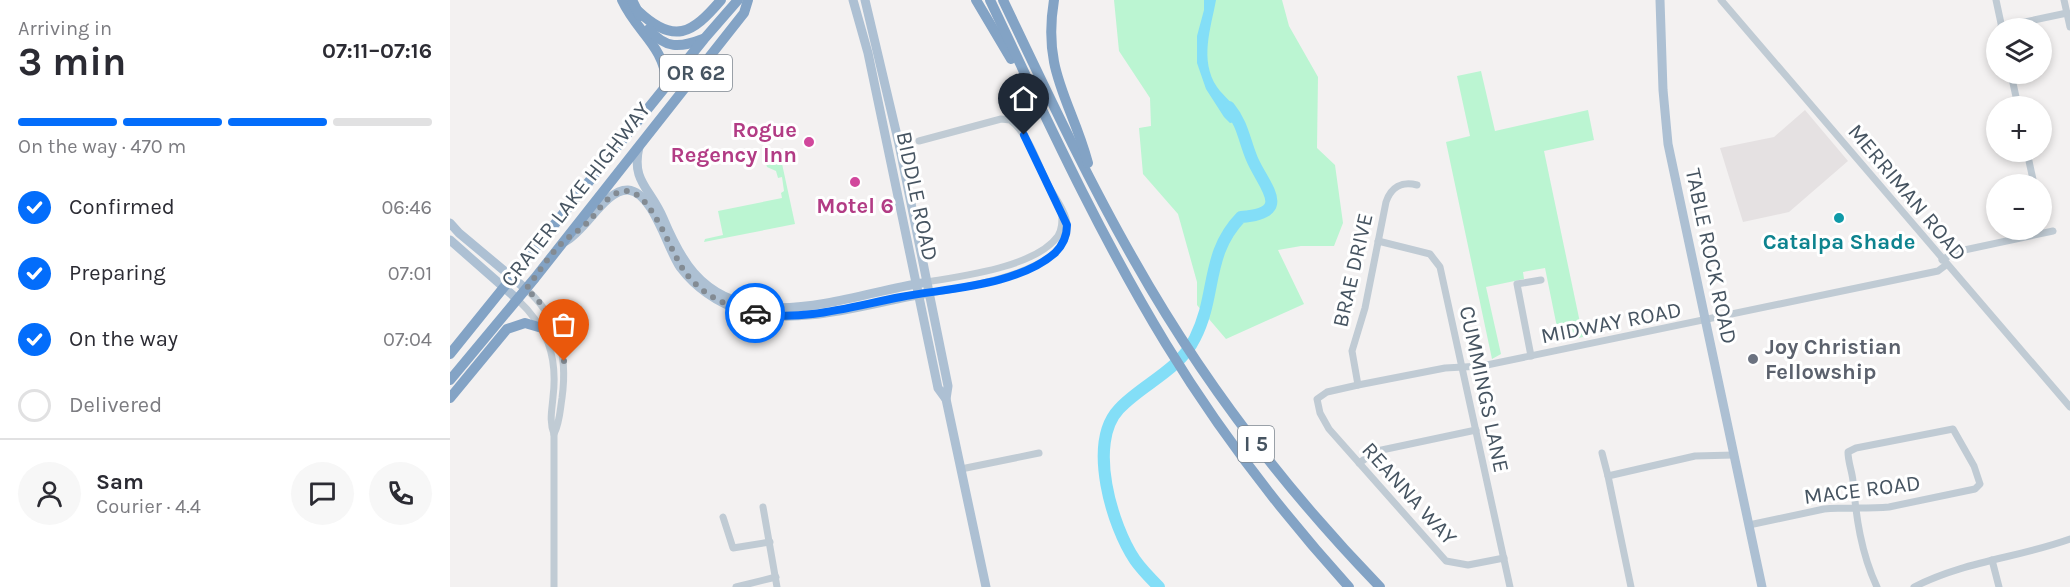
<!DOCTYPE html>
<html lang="en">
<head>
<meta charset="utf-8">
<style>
  :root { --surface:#fff; --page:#f7f7f7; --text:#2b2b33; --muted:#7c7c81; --line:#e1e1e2; --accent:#036dfb }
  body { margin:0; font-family:Karla,sans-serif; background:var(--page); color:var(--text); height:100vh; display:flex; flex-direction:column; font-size:22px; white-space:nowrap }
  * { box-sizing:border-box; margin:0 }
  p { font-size:20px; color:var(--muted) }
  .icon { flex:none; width:33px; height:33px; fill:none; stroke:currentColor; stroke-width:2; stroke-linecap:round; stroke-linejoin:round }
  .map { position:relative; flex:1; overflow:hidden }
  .panel { display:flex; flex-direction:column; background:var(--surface); width:450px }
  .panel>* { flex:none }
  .controls { position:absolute; left:1536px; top:18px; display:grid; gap:12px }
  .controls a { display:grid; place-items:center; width:66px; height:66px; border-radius:50%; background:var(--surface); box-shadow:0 3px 9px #0003; font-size:30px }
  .pin { position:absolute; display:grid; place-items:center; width:51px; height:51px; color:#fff; margin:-62px -26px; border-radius:50% 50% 50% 0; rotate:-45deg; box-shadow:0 0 6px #0007 }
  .pin .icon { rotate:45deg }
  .courier { position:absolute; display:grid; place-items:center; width:60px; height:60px; margin:-30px; border:4px solid #036dfb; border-radius:50%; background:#fff; color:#222; box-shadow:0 2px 8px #0007 }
  .head em { font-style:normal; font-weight:700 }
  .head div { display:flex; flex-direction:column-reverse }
  .head { display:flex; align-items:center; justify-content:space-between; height:102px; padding:0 18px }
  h1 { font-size:39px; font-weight:700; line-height:45px }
  .bar { display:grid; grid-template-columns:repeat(4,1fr); gap:9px 6px; align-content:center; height:72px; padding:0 18px }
  .bar i { height:8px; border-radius:4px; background:var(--line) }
  .bar .on { background:var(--accent) }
  .bar p { grid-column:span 4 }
  .line { display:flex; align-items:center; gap:15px; padding:0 18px; border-top:2px solid var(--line) }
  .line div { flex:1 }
  .round { display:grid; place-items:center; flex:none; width:63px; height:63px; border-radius:32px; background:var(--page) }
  ol { padding:0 18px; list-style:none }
  li { display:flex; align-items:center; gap:18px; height:66px }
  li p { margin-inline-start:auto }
  li .icon { padding:6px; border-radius:50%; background:var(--accent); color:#fff; stroke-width:4 }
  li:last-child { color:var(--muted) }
  li i { width:33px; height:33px; border:3px solid var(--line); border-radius:50% }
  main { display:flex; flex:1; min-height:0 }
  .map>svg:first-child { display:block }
</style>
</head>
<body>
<main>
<section class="panel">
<div class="head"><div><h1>3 min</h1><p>Arriving in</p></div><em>07:11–07:16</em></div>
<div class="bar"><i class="on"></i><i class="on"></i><i class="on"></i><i></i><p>On the way · 470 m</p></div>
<ol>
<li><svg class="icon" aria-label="check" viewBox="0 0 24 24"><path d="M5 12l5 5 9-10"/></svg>Confirmed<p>06:46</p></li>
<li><svg class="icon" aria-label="check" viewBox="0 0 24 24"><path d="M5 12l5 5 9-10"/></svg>Preparing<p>07:01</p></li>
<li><svg class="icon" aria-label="check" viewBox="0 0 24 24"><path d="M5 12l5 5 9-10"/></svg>On the way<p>07:04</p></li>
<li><i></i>Delivered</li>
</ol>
<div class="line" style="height:108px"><a class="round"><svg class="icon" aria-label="person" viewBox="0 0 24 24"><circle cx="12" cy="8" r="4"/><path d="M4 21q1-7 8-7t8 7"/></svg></a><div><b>Sam</b><p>Courier · 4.4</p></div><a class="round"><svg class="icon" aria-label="chat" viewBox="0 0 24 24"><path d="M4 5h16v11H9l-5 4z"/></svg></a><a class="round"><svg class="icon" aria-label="phone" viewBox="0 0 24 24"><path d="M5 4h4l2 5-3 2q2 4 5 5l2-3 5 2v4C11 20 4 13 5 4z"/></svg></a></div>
</section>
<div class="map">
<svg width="1620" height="587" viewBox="0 0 1620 587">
  <rect width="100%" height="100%" fill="#f3f1f1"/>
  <polygon fill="#e5e1e2" points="1355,110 1398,161 1339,212 1293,222 1270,148 1324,137"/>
  <g fill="#bbf5d2">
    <polygon points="664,0 832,0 839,26 868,77 867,148 885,165 893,223 884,246 851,246 828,250 854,304 776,339 747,305 747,282 728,214 693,174 689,128 701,126 700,98 669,51"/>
    <polygon points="1031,71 1045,131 1138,110 1144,140 1094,151 1133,337 1110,342 1095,268 1073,272 1074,279 1036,287 1051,354 1042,359 996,142 1020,136 1007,76"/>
    <polygon points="331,159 345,224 254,242 255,239 273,235 268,211 332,198 331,193 334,191 332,177 328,178 326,171 317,167 316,163"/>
  </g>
  <path fill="#83def7" d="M754,0h12c-5,28 -17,60 1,87 7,10 18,17 23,29l-5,6 -5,1 -6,-6 -18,-28 -9,-26v-27l7,-26z"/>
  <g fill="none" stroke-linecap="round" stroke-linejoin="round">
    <path stroke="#83def7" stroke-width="12" d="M709,587c-9,-9 -17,-17 -24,-27 -23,-34 -48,-117 -16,-151 23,-25 60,-38 76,-71 22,-43 10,-84 46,-121 53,-4 23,-30 11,-58 -8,-19 -9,-35 -23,-52"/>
    <g stroke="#c0cbd4" stroke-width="7">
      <polyline points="1271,0 1620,407"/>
      <polyline points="1546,0 1552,28"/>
      <polyline points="1614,0 1620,27"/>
      <polyline points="1551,27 1617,13"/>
      <polyline points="1561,74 1568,106"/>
      <path d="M469,141l82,-22 9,1c19,14 27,42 37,63 6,12 19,28 20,41 5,48 -104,64 -138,69"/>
      <polyline points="1577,152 1584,184"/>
      <polyline points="928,241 980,254 990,267 1060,587"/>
      <polyline points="1492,260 1505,252 1603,231"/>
      <path d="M477,282c35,-6 109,-15 131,-46 4,-7 4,-14 4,-22"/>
      <path d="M76,289c33,29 42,66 36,109 -2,12 -2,24 -8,36"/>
      <path d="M67,299c30,28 41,57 36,98 -1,13 -4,24 1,37v153"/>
      <polyline points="1081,356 1067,284 1091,280"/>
      <path d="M908,385l-6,-34 13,-43 21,-106c5,-15 16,-21 31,-17"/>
      <polyline points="1152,453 1158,476"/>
      <polyline points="909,463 927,451 1026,430"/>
      <polyline points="511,469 589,453"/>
      <polyline points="313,507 327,587"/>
      <polyline points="273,517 283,548 320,542"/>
      <path d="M1299,525l75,-16c22,-2 43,0 65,-2l86,-18 5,-5 -6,-18 -21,-37 -97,19 -8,4c0,10 4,19 5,29 3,36 8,72 24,106"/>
      <polyline points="1054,558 1018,565 996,561 879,429 870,413 867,399 877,392 908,385 995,368 1032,366 1488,271 1496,265"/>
      <polyline points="1542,560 1549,587"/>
      <polyline points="286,587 326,577"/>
      <polyline points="1181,587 1158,476 1245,456 1284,455"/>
      <path d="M1464,587c51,-26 103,-29 156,-48"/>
    </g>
    <g stroke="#adc0d3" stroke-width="9">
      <polyline points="403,0 418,53 488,388 496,399"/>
      <polyline points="415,0 449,144 498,386 496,399 536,587"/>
      <polyline points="1210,0 1213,90 1218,144 1312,587"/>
      <path d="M189,147c-8,34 11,41 24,71 8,19 17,39 31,55 57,65 157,21 228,10"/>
      <polyline points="0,223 9,233 76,289"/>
      <polyline points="0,240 67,299"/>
      <path d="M116,241c20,-11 40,-52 62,-51 25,2 39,58 52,77 16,21 38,36 63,44 60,16 127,-9 186,-18"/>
    </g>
    <g stroke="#83a3c5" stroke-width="10">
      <path d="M172,0c15,33 42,45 45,84"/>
      <polyline points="182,0 190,16"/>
      <polyline points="526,0 561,59"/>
      <path d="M540,0c55,116 109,234 176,344 53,87 115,168 183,243"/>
      <path d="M553,0c42,88 83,176 131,260 67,119 151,229 246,327"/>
      <path d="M604,0c-12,72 17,100 34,163"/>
      <path d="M188,11c36,34 54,23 83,-11"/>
      <path d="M199,29c16,20 31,19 54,10"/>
      <polyline points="0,354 254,39 288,0"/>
      <polyline points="0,380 85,278 294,13 298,0"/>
      <polyline points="0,398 57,329 75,323 92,328"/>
    </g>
  </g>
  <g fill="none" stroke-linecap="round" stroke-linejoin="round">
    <path stroke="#838b93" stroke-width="6" stroke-dasharray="0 10.8" d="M114,361c-4,-29 -15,-53 -38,-72 12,-15 23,-34 37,-47 8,-7 17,-12 25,-20 9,-9 17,-24 29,-29 32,-16 53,63 71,83 17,20 41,32 67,37"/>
    <path stroke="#036dfb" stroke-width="8" d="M305,313c48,9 98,-7 146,-16 47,-9 116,-11 154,-44 8,-8 12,-17 12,-28l-43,-90"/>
  </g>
  <g fill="#d1479c" stroke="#fff" stroke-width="2">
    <circle cx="359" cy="142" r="6"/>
    <circle cx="405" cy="182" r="6"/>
  </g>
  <circle fill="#0f9aa8" stroke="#fff" stroke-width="2" cx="1389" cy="218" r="6"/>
  <circle fill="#6b7280" stroke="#fff" stroke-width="2" cx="1303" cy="359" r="6"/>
  <g text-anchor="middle" stroke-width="6" stroke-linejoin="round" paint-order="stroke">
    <g fill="#fff" stroke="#7e8790" stroke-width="1.5">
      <rect x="210" y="55" width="72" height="36" rx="4.5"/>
      <rect x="788" y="426" width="36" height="36" rx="4.5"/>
    </g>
    <g font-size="21" font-weight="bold" fill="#465461">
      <text x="246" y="80">OR 62</text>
      <text x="806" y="451">I 5</text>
    </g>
    <g font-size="22" font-weight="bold" fill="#b23c85" stroke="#fff" text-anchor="end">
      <text x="347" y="137">Rogue<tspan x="347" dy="25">Regency Inn</tspan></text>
      <text x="405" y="213" text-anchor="middle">Motel 6</text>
    </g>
    <g font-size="22" fill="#465461" stroke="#fff">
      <text transform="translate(1458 192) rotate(50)" y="8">MERRIMAN ROAD</text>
      <text transform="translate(125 194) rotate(-52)" y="8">CRATER LAKE HIGHWAY</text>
      <text transform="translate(468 196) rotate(78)" y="8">BIDDLE ROAD</text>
      <text transform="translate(1262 256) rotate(78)" y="8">TABLE ROCK ROAD</text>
      <text transform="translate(902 270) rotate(-77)" y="8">BRAE DRIVE</text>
      <text transform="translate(1161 322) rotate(-11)" y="8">MIDWAY ROAD</text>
      <text transform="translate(1035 389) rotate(78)" y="8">CUMMINGS LANE</text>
      <text transform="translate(1412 489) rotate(-7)" y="8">MACE ROAD</text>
      <text transform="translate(960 493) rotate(48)" y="8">REANNA WAY</text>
    </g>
    <g font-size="22" font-weight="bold" fill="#0d838f" stroke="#fff">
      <text x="1389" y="249">Catalpa Shade</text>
    </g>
    <g font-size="22" font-weight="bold" fill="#5b616d" stroke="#fff" text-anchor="start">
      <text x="1315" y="354">Joy Christian<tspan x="1315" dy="25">Fellowship</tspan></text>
    </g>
  </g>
</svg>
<div class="controls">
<a><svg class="icon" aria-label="layers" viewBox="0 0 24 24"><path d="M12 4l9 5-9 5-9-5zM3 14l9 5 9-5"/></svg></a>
<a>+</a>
<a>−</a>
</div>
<div class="pin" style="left:114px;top:361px;background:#ea580c"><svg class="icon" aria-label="bag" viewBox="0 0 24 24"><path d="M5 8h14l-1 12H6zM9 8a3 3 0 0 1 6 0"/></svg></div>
<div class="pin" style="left:574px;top:135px;background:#1f2937"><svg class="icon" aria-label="home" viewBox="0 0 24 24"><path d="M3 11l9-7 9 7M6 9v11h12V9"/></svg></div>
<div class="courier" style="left:305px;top:313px"><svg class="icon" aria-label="car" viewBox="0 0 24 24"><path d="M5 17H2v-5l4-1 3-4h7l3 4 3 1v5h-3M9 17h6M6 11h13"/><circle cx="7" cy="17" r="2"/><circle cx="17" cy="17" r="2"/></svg></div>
</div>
</main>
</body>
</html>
